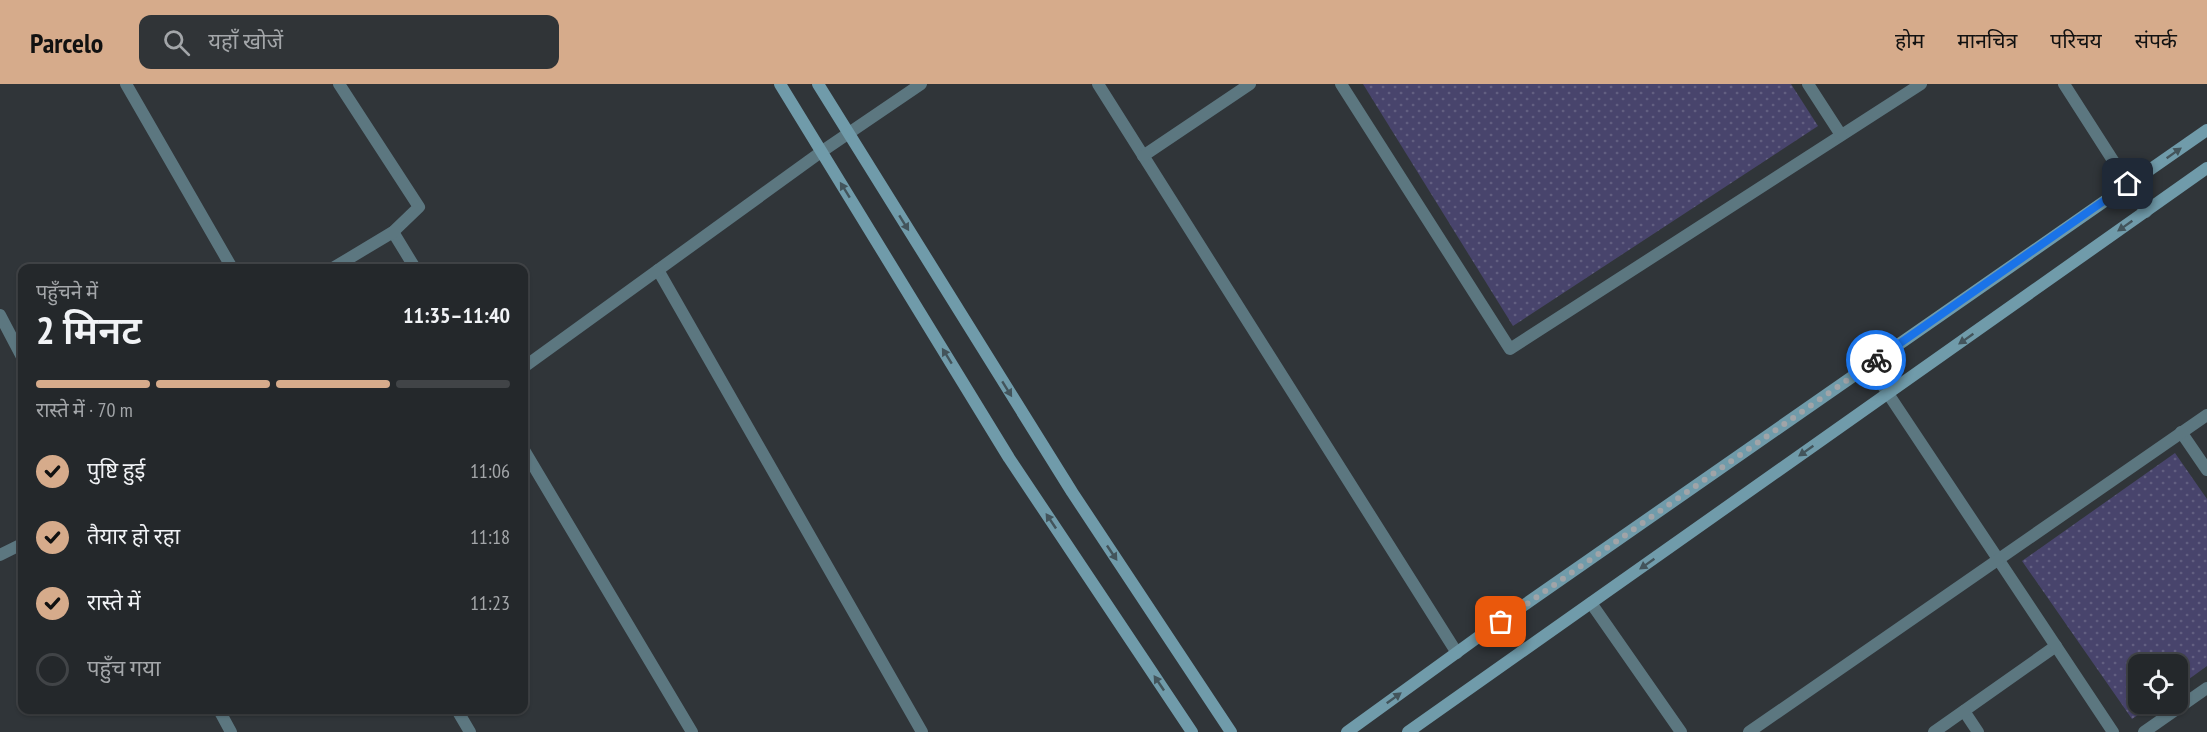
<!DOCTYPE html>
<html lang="hi">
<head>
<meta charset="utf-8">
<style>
  :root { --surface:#24282b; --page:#303437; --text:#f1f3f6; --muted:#a3a6a9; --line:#414447; --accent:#d6ab8b }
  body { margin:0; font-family:"PT Sans Narrow","Noto Sans Devanagari",sans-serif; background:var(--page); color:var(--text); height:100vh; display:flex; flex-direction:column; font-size:22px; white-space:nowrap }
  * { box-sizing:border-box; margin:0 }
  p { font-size:20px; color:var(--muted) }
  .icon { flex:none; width:33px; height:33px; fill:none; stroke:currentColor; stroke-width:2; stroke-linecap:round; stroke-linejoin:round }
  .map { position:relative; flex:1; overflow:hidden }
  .panel { position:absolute; left:18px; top:180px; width:510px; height:450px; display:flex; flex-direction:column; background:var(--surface); border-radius:12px; box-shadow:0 2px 4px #0004,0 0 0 2px var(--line) }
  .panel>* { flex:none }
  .controls { position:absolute; left:2128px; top:570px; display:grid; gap:12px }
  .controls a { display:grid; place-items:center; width:60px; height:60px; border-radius:12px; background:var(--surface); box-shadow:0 2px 4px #0004,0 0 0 2px var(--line); font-size:30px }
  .pin { position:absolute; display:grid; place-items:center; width:51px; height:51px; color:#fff; margin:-26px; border-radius:12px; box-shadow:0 3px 9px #0006 }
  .courier { position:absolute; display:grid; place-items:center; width:60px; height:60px; margin:-30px; border:4px solid #1a73e8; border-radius:50%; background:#fff; color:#222; box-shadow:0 2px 8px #0007 }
  .headline em { font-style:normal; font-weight:600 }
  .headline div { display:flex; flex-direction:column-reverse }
  .headline { display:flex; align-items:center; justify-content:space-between; height:102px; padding:0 18px }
  h1 { font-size:39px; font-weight:600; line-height:45px }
  .bar { display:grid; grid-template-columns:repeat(4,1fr); gap:9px 6px; align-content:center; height:72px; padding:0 18px }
  .bar i { height:8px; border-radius:4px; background:var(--line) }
  .bar .active { background:var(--accent) }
  .bar p { grid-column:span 4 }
  ol { padding:0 18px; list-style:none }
  li { display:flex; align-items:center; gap:18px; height:66px }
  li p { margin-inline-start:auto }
  li .icon { padding:6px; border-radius:50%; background:var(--accent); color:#111; stroke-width:4 }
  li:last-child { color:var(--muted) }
  li i { width:33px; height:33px; border:3px solid var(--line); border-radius:50% }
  header { display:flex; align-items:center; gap:36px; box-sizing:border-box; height:84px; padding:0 30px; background:var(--accent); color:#111 }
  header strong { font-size:28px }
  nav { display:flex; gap:33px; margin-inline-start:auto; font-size:21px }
  .search { width:420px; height:54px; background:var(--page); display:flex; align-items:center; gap:15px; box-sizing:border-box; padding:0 21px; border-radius:12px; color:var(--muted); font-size:22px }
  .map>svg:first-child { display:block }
</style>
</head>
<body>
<header>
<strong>Parcelo</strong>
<div class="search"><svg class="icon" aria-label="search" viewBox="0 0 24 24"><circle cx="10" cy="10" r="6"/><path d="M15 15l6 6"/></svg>यहाँ खोजें</div>
<nav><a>होम</a><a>मानचित्र</a><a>परिचय</a><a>संपर्क</a></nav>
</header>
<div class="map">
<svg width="2207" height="648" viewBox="0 0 2207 648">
  <defs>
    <pattern id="grass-dots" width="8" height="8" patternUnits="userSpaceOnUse" patternTransform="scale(1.5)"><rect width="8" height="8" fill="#48446c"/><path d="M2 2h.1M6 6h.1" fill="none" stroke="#625f81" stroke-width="1.8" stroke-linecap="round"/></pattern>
  </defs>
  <rect width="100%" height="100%" fill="#303539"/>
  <g fill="url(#grass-dots)">
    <polygon points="1363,0 1791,0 1818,42 1513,242"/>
    <polygon points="2175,369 2207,415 2207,582 2178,603 2178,580 2139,580 2139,620 2154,620 2132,635 2022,477"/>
  </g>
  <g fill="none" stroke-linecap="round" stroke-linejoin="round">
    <g stroke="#5c7780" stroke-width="12">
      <polyline points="2181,348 2207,386"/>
      <polyline points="1964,627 1978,648"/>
      <polyline points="1934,648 2056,562"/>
    </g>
    <g stroke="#5c7780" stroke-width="12">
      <polyline points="126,0 232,184"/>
      <polyline points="1098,0 1457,569"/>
      <polyline points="1341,0 1510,265 1921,0"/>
      <polyline points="1808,0 1841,51"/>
      <polyline points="2064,0 2146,128"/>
      <polyline points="1143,72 1250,0"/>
      <polyline points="393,148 415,184"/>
      <polyline points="333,184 393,148 419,123 339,0"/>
      <polyline points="658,186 922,648"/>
      <polyline points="0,231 22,273"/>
      <polyline points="1869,281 2113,648"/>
      <polyline points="524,283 821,68 921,0"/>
      <polyline points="524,366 692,648"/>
      <polyline points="0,471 22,460"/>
      <polyline points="1591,519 1681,648"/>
      <polyline points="219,626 231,648"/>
      <polyline points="457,626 470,648"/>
      <polyline points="1749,648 2207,331"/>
      <polyline points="2144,648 2207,604"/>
    </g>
    <g stroke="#709baa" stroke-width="12">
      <polyline points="780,0 1009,374 1192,648"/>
      <polyline points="818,0 1072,408 1231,648"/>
      <polyline points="1347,648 1481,551 2207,46"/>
      <polyline points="1408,648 2207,84"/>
    </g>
  </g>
  <defs><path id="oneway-solid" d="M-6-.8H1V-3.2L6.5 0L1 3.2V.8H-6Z" transform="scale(1.5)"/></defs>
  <g fill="#43545b">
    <use href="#oneway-solid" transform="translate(2174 69) rotate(-35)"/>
    <use href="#oneway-solid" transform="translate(845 106) rotate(-122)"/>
    <use href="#oneway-solid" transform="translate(904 139) rotate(58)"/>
    <use href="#oneway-solid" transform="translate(2125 142) rotate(145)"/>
    <use href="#oneway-solid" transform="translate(1966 255) rotate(145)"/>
    <use href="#oneway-solid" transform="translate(947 272) rotate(-122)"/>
    <use href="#oneway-solid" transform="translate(1007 305) rotate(58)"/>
    <use href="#oneway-solid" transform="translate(1806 367) rotate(145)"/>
    <use href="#oneway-solid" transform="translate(1051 437) rotate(-124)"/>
    <use href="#oneway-solid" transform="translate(1112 469) rotate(56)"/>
    <use href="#oneway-solid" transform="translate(1647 480) rotate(145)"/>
    <use href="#oneway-solid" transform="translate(1159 599) rotate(-124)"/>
    <use href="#oneway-solid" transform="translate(1394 614) rotate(-36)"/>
  </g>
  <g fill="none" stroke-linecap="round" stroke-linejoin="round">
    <polyline stroke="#a0a4a8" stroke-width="6" stroke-dasharray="0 10.8" points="1501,538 1876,276"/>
    <polyline stroke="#1a73e8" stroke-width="8" points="1876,276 2128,100"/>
  </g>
</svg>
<div class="controls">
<a><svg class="icon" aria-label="locate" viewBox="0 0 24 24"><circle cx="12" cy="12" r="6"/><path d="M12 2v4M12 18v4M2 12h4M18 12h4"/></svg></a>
</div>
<div class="pin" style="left:1501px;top:538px;background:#ea580c"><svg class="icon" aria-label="bag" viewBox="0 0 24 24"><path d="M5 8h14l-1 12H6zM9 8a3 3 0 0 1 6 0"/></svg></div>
<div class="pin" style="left:2128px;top:100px;background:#1f2937"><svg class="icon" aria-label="home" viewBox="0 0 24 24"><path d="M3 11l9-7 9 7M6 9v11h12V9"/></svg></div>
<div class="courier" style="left:1876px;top:276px"><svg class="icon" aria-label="bike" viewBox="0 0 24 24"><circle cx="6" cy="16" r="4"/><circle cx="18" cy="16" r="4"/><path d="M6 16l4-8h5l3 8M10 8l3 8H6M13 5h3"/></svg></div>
<section class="panel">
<div class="headline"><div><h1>2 मिनट</h1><p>पहुँचने में</p></div><em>11:35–11:40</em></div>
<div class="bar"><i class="active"></i><i class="active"></i><i class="active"></i><i></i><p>रास्ते में · 70 m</p></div>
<ol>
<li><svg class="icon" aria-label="check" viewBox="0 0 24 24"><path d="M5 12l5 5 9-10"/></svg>पुष्टि हुई<p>11:06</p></li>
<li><svg class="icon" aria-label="check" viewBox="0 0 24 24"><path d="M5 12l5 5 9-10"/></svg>तैयार हो रहा<p>11:18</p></li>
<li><svg class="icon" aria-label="check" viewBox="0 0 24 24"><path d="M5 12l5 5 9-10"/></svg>रास्ते में<p>11:23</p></li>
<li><i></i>पहुँच गया</li>
</ol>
</section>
</div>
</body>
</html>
